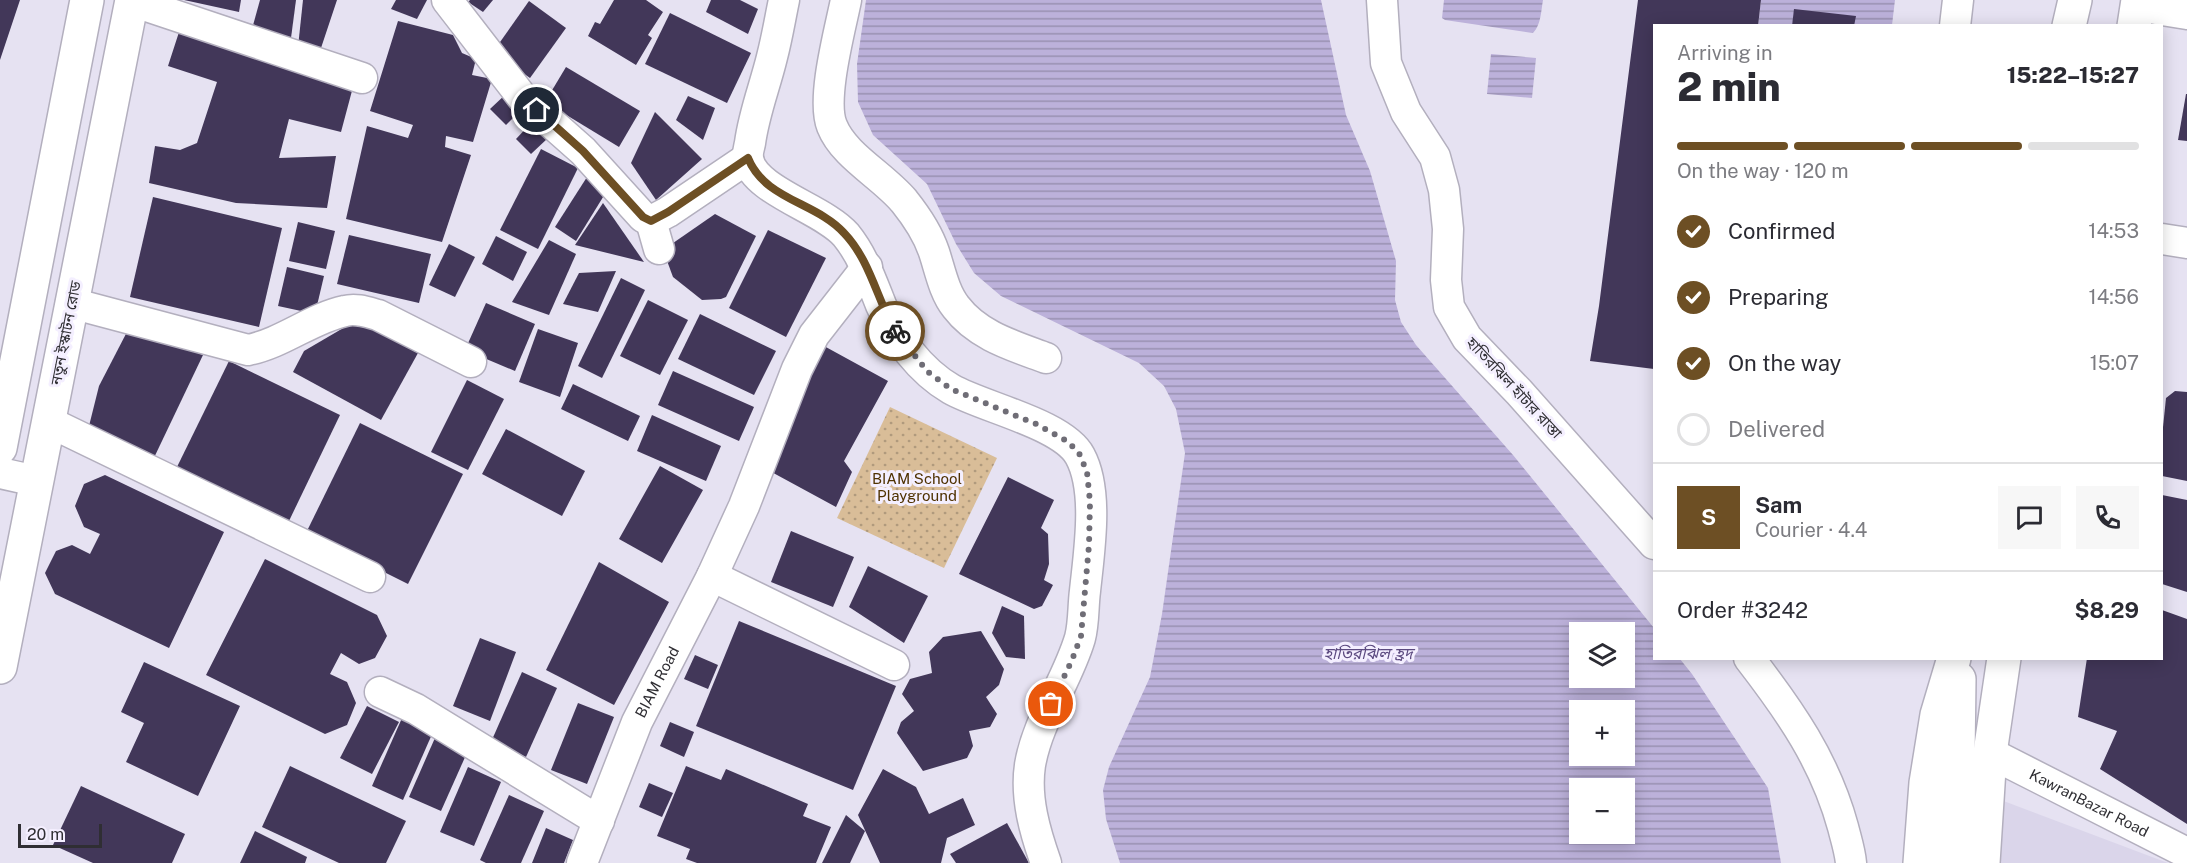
<!DOCTYPE html>
<html lang="en">
<head>
<meta charset="utf-8">
<style>
  :root { --surface:#fff; --page:#f7f7f7; --text:#2b2b33; --muted:#7c7c81; --line:#e1e1e2; --accent:#6d4f24 }
  body { margin:0; font-family:"Public Sans","Noto Sans Bengali",sans-serif; background:var(--page); color:var(--text); height:100vh; display:flex; flex-direction:column; font-size:22px; white-space:nowrap }
  * { box-sizing:border-box; margin:0 }
  p { font-size:20px; color:var(--muted) }
  .icon { flex:none; width:33px; height:33px; fill:none; stroke:currentColor; stroke-width:2; stroke-linecap:round; stroke-linejoin:round }
  .map { position:relative; flex:1; overflow:hidden }
  .drawer { position:absolute; left:1653px; top:24px; width:510px; height:636px; display:flex; flex-direction:column; background:var(--surface); border-radius:0px; box-shadow:0 3px 15px #0003 }
  .drawer>* { flex:none }
  .buttons { position:absolute; left:1569px; top:622px; display:grid; gap:12px }
  .buttons a { display:grid; place-items:center; width:66px; height:66px; border-radius:0px; background:var(--surface); box-shadow:0 3px 15px #0003; font-size:30px }
  .scale { position:absolute; left:18px; bottom:15px; width:84px; box-sizing:border-box; padding-left:6px; border:3px solid #2f2e33; border-top:0; font-size:16px; line-height:21px; white-space:nowrap; color:#2f2e33; -webkit-text-stroke:4px #f4efff; paint-order:stroke }
  .pin { position:absolute; display:grid; place-items:center; width:51px; height:51px; color:#fff; margin:-26px; border:3px solid #fff; border-radius:50%; box-shadow:0 2px 6px #0007 }
  .courier { position:absolute; display:grid; place-items:center; width:60px; height:60px; margin:-30px; border:4px solid #6d4f24; border-radius:50%; background:#fff; color:#222; box-shadow:0 2px 8px #0007 }
  .headline em { font-style:normal; font-weight:800 }
  .headline div { display:flex; flex-direction:column-reverse }
  .headline { display:flex; align-items:center; justify-content:space-between; height:102px; padding:0 24px }
  h1 { font-size:39px; font-weight:800; line-height:45px }
  .bar { display:grid; grid-template-columns:repeat(4,1fr); gap:9px 6px; align-content:center; height:72px; padding:0 24px }
  .bar i { height:8px; border-radius:4px; background:var(--line) }
  .bar .current { background:var(--accent) }
  .bar p { grid-column:span 4 }
  .line { display:flex; align-items:center; gap:15px; padding:0 24px; border-top:2px solid var(--line) }
  .line div { flex:1 }
  .round { display:grid; place-items:center; flex:none; width:63px; height:63px; border-radius:0px; background:var(--page) }
  ol { padding:0 24px; list-style:none }
  li { display:flex; align-items:center; gap:18px; height:66px }
  li p { margin-inline-start:auto }
  li .icon { padding:6px; border-radius:50%; background:var(--accent); color:#fff; stroke-width:4 }
  li:last-child { color:var(--muted) }
  li i { width:33px; height:33px; border:3px solid var(--line); border-radius:50% }
  .map>svg:first-child { display:block }
</style>
</head>
<body>
<div class="map">
<svg width="2187" height="863" viewBox="0 0 2187 863">
  <defs>
    <pattern id="park-dots" width="8" height="8" patternUnits="userSpaceOnUse" patternTransform="scale(1.5)"><rect width="8" height="8" fill="#d9bd98"/><path d="M2 2h.1M6 6h.1" fill="none" stroke="#b09a7d" stroke-width="1.8" stroke-linecap="round"/></pattern>
    <pattern id="water-rules" width="6" height="5" patternUnits="userSpaceOnUse" patternTransform="scale(1.5)"><rect width="6" height="5" fill="#bcb1da"/><path d="M0 2.5h6" fill="none" stroke="#9990b1"/></pattern>
  </defs>
  <rect width="100%" height="100%" fill="#e6e2f2"/>
  <polygon fill="#dad5ea" points="2001,800 2168,863 2000,863"/>
  <polygon fill="url(#park-dots)" points="890,407 997,458 944,568 837,518"/>
  <g fill="url(#water-rules)" fill-rule="evenodd">
    <path d="M866,0h455l25,115 24,56 26,90 -1,39 6,22 15,23 97,110 141,173v30l26,1 12,15 76,114 13,75h-661l-14,-44 -3,-29 6,-23 41,-90 12,-63 23,-161 -9,-44 -12,-23 -25,-23 -138,-67 -27,-23 -18,-29 -29,-60 -54,-49 -15,-33 -1,-38zM1580,633h44v45h-44zM1580,711h44v45h-44zM1580,789h44v45h-44z"/>
    <path d="M1444,0h99c-2,11 -2,25 -10,33l-88,-13 -3,-2z"/>
    <polygon points="1761,0 1895,0 1892,25 1758,26"/>
    <polygon points="1491,54 1536,58 1532,98 1487,94"/>
  </g>
  <g fill="#423759">
    <polygon points="0,0 20,0 0,60"/>
    <polygon points="184,0 241,0 239,12"/>
    <polygon points="260,0 296,0 291,38 252,29"/>
    <polygon points="303,0 337,0 319,54 298,47"/>
    <polygon points="396,0 427,0 417,19 391,9"/>
    <polygon points="470,0 493,0 483,12 468,2"/>
    <polygon points="614,0 646,0 663,12 648,35 652,38 636,65 588,36 595,22 600,24"/>
    <polygon points="711,0 740,0 758,9 748,34 706,12"/>
    <polygon points="1638,0 1761,0 1758,26 1654,26 1654,369 1590,361 1599,306"/>
    <polygon points="529,1 566,28 530,78 493,52"/>
    <polygon points="1794,9 1856,16 1854,26 1792,26"/>
    <polygon points="670,13 751,53 727,103 645,64"/>
    <polygon points="398,21 453,35 462,53 476,59 472,75 492,79 473,142 446,136 445,147 471,155 442,242 346,219 367,126 408,138 413,125 370,111"/>
    <polygon points="180,29 353,87 341,132 289,119 279,158 336,156 327,208 236,203 149,183 155,146 180,150 197,143 217,82 168,66"/>
    <polygon points="566,67 640,111 619,147 545,102"/>
    <polygon points="507,93 522,109 506,125 490,109"/>
    <polygon points="2186,94 2187,94 2187,141 2178,140"/>
    <polygon points="688,96 715,108 703,140 676,120"/>
    <polygon points="655,112 702,159 656,200 631,163"/>
    <polygon points="532,122 548,138 531,154 516,139"/>
    <polygon points="541,149 578,168 538,249 500,230"/>
    <polygon points="587,177 608,189 576,241 555,227"/>
    <polygon points="153,197 282,228 259,327 130,297"/>
    <polygon points="603,203 644,262 575,245"/>
    <polygon points="715,214 756,236 726,297 721,299 702,300 673,277 663,250"/>
    <polygon points="298,222 335,231 326,269 289,261"/>
    <polygon points="768,230 826,258 786,337 729,308"/>
    <polygon points="349,235 431,254 419,303 337,284"/>
    <polygon points="496,236 527,252 513,281 482,264"/>
    <polygon points="549,240 576,254 549,315 512,302"/>
    <polygon points="449,244 475,257 455,297 429,285"/>
    <polygon points="287,267 324,276 315,314 278,306"/>
    <polygon points="616,271 598,312 563,304 579,273"/>
    <polygon points="621,278 645,290 602,378 578,366"/>
    <polygon points="648,300 688,320 660,375 620,356"/>
    <polygon points="486,303 535,324 515,371 465,350"/>
    <polygon points="700,314 776,351 754,395 678,359"/>
    <polygon points="357,320 418,353 381,420 293,372 304,351"/>
    <polygon points="129,328 203,355 151,464 87,434 99,386"/>
    <polygon points="538,329 578,343 560,397 519,382"/>
    <polygon points="824,346 888,381 844,461 852,472 836,507 766,469"/>
    <polygon points="229,361 340,415 288,523 176,469"/>
    <polygon points="673,371 754,407 739,441 658,405"/>
    <polygon points="467,380 504,399 468,470 431,452"/>
    <polygon points="573,384 640,416 628,441 561,409"/>
    <polygon points="2175,391 2187,392 2187,481 2162,476 2162,437 2166,398"/>
    <polygon points="652,415 721,446 706,481 637,451"/>
    <polygon points="360,423 463,474 408,584 306,533"/>
    <polygon points="506,429 585,471 562,516 482,474"/>
    <polygon points="660,466 703,490 662,563 619,539"/>
    <polygon points="105,475 224,532 169,648 55,594 45,573 56,551 72,545 90,554 100,534 84,527 75,506 84,484"/>
    <polygon points="1008,477 1054,500 1041,528 1048,534 1049,564 1044,580 1053,585 1042,606 1034,609 959,574"/>
    <polygon points="2162,495 2187,500 2187,592 2162,584"/>
    <polygon points="791,531 854,557 833,607 771,582"/>
    <polygon points="265,559 377,615 387,636 375,658 359,664 341,653 330,674 347,682 356,703 347,725 325,734 206,675"/>
    <polygon points="599,562 669,602 614,705 546,670"/>
    <polygon points="868,566 928,596 904,643 849,607"/>
    <polygon points="1002,606 1024,616 1025,659 1006,657 992,633"/>
    <polygon points="2162,610 2187,619 2187,824 2100,769 2117,731 2078,717 2087,658 2162,658"/>
    <polygon points="739,621 896,686 853,790 696,726"/>
    <polygon points="981,631 1004,669 999,685 986,697 997,714 990,727 969,731 973,746 967,758 923,771 897,733 901,722 914,711 902,694 910,679 932,673 929,652 943,637"/>
    <polygon points="480,638 516,652 490,721 453,706"/>
    <polygon points="695,655 718,665 708,689 684,679"/>
    <polygon points="144,662 240,706 198,796 126,762 144,723 121,712"/>
    <polygon points="522,672 557,688 526,757 491,742"/>
    <polygon points="578,703 614,717 587,784 551,770"/>
    <polygon points="367,706 399,722 372,774 340,758"/>
    <polygon points="402,718 433,732 403,800 372,786"/>
    <polygon points="670,722 694,732 684,757 660,746"/>
    <polygon points="438,731 470,746 441,811 409,797"/>
    <polygon points="290,766 406,821 386,863 339,863 262,827"/>
    <polygon points="686,766 721,780 726,769 808,804 803,816 831,827 816,863 697,863 686,859 690,849 657,836"/>
    <polygon points="468,767 501,782 474,846 440,832"/>
    <polygon points="883,769 916,787 929,814 963,798 975,825 947,838 941,863 880,863 858,815"/>
    <polygon points="649,783 673,793 662,817 639,807"/>
    <polygon points="81,786 185,834 172,863 93,863 53,845"/>
    <polygon points="509,795 544,811 521,863 486,863 480,860"/>
    <polygon points="846,815 865,831 850,863 822,863"/>
    <polygon points="1007,823 1029,863 956,863 950,854"/>
    <polygon points="546,828 573,840 564,863 532,863"/>
    <polygon points="255,831 307,857 305,863 240,863"/>
  </g>
  <g fill="none" stroke-linecap="round" stroke-linejoin="round">
    <defs>
      <g id="minor">
        <polyline points="447,0 522,97 583,151 643,217 651,221 668,212 748,158"/>
        <path d="M784,0c-4,19 -7,38 -12,57 -7,29 -18,56 -22,86 -1,5 -3,11 -2,16 6,32 76,50 98,76 17,21 25,45 35,70 14,32 39,66 70,84 31,18 112,35 129,67 19,35 9,96 5,135 -2,15 -1,32 -5,47 -13,44 -42,81 -50,127 -5,33 5,67 16,98"/>
        <path d="M846,0c-6,30 -25,99 -14,126 12,30 50,49 72,75 12,15 24,33 30,51 6,18 10,40 22,55 22,29 58,39 90,51"/>
        <polyline points="1382,0 1386,63 1406,112 1435,157 1444,190 1448,229 1446,280 1449,307 1467,338 1519,392 1654,544"/>
        <polyline points="132,1 362,78"/>
        <polyline points="2137,6 2187,14"/>
        <polyline points="1955,26 1958,0"/>
        <polyline points="651,221 659,249"/>
        <polyline points="2162,239 2187,243"/>
        <path d="M71,303l177,47c35,-7 64,-32 97,-39 11,-3 22,1 33,4l93,47"/>
        <polyline points="49,422 370,577"/>
        <polyline points="0,473 36,481"/>
        <polyline points="712,576 894,665"/>
        <path d="M1749,658c41,53 76,103 94,169 3,12 7,24 8,36"/>
        <polyline points="380,692 416,709 599,821"/>
        <path id="s1" d="M1990,753l197,100"/>
        <path id="s2" d="M582,863l55,-141 75,-146 32,-70 53,-137 17,-34 53,-68"/>
      </g>
      <g id="major">
        <polyline points="2069,26 2075,0"/>
        <polyline points="2134,26 2138,0"/>
        <polyline points="0,448 87,0"/>
        <polyline points="0,667 132,0"/>
        <polyline points="1920,863 1926,783 1937,715 1954,658"/>
        <polyline points="1951,863 1958,757 1959,679"/>
        <polyline points="1983,863 1990,753 2004,658"/>
      </g>
    </defs>
    <use href="#minor" stroke="#b3afbe" stroke-width="33"/>
    <use href="#major" stroke="#b3afbe" stroke-width="36"/>
    <use href="#minor" stroke="#fff" stroke-width="30"/>
    <use href="#major" stroke="#fff" stroke-width="33"/>
  </g>
  <g fill="none" stroke-linecap="round" stroke-linejoin="round">
    <polyline stroke="#6f6d76" stroke-width="6" stroke-dasharray="0 10.8" points="895,331 928,372 951,389 1036,424 1067,441 1079,453 1087,472 1090,502 1089,545 1081,636 1072,660 1051,704"/>
    <path stroke="#6d4f24" stroke-width="8" d="M537,110l46,41 60,66 8,4 17,-9 80,-54c17,42 68,44 96,75 26,27 33,66 51,98"/>
  </g>
  <g text-anchor="middle" stroke-width="6" stroke-linejoin="round" paint-order="stroke">
    <g font-size="15" fill="#2f2e33" stroke="#f4efff">
      <text transform="translate(66 333) rotate(-79)" y="5">নতুন ইস্কাটন রোড</text>
      <text transform="translate(1514 388) rotate(47)" y="5">হাতিরঝিল হাঁটার রাস্তা</text>
      <text dy="5" stroke="none"><textPath href="#s2" startOffset="196">BIAM Road</textPath></text>
      <text dy="5" stroke="none"><textPath href="#s1" startOffset="111">KawranBazar Road</textPath></text>
    </g>
    <g font-size="15" fill="#4f3202" stroke="#f4efff">
      <text x="917" y="484">BIAM School<tspan x="917" dy="17">Playground</tspan></text>
    </g>
    <g font-size="16" font-style="italic" fill="#5c4a80" stroke="#f4efff">
      <text x="1368" y="659">হাতিরঝিল হ্রদ</text>
    </g>
  </g>
</svg>
<div class="buttons">
<a><svg class="icon" aria-label="layers" viewBox="0 0 24 24"><path d="M12 4l9 5-9 5-9-5zM3 14l9 5 9-5"/></svg></a>
<a>+</a>
<a>−</a>
</div>
<div class="scale">20 m</div>
<div class="pin" style="left:1051px;top:704px;background:#ea580c"><svg class="icon" aria-label="bag" viewBox="0 0 24 24"><path d="M5 8h14l-1 12H6zM9 8a3 3 0 0 1 6 0"/></svg></div>
<div class="pin" style="left:537px;top:110px;background:#1f2937"><svg class="icon" aria-label="home" viewBox="0 0 24 24"><path d="M3 11l9-7 9 7M6 9v11h12V9"/></svg></div>
<div class="courier" style="left:895px;top:331px"><svg class="icon" aria-label="bike" viewBox="0 0 24 24"><circle cx="6" cy="16" r="4"/><circle cx="18" cy="16" r="4"/><path d="M6 16l4-8h5l3 8M10 8l3 8H6M13 5h3"/></svg></div>
<section class="drawer">
<div class="headline"><div><h1>2 min</h1><p>Arriving in</p></div><em>15:22–15:27</em></div>
<div class="bar"><i class="current"></i><i class="current"></i><i class="current"></i><i></i><p>On the way · 120 m</p></div>
<ol>
<li><svg class="icon" aria-label="check" viewBox="0 0 24 24"><path d="M5 12l5 5 9-10"/></svg>Confirmed<p>14:53</p></li>
<li><svg class="icon" aria-label="check" viewBox="0 0 24 24"><path d="M5 12l5 5 9-10"/></svg>Preparing<p>14:56</p></li>
<li><svg class="icon" aria-label="check" viewBox="0 0 24 24"><path d="M5 12l5 5 9-10"/></svg>On the way<p>15:07</p></li>
<li><i></i>Delivered</li>
</ol>
<div class="line" style="height:108px"><b class="round" style="background:var(--accent);color:#fff">S</b><div><b>Sam</b><p>Courier · 4.4</p></div><a class="round"><svg class="icon" aria-label="chat" viewBox="0 0 24 24"><path d="M4 5h16v11H9l-5 4z"/></svg></a><a class="round"><svg class="icon" aria-label="phone" viewBox="0 0 24 24"><path d="M5 4h4l2 5-3 2q2 4 5 5l2-3 5 2v4C11 20 4 13 5 4z"/></svg></a></div>
<div class="line" style="height:78px"><div>Order #3242</div><b>$8.29</b></div>
</section>
</div>
</body>
</html>
